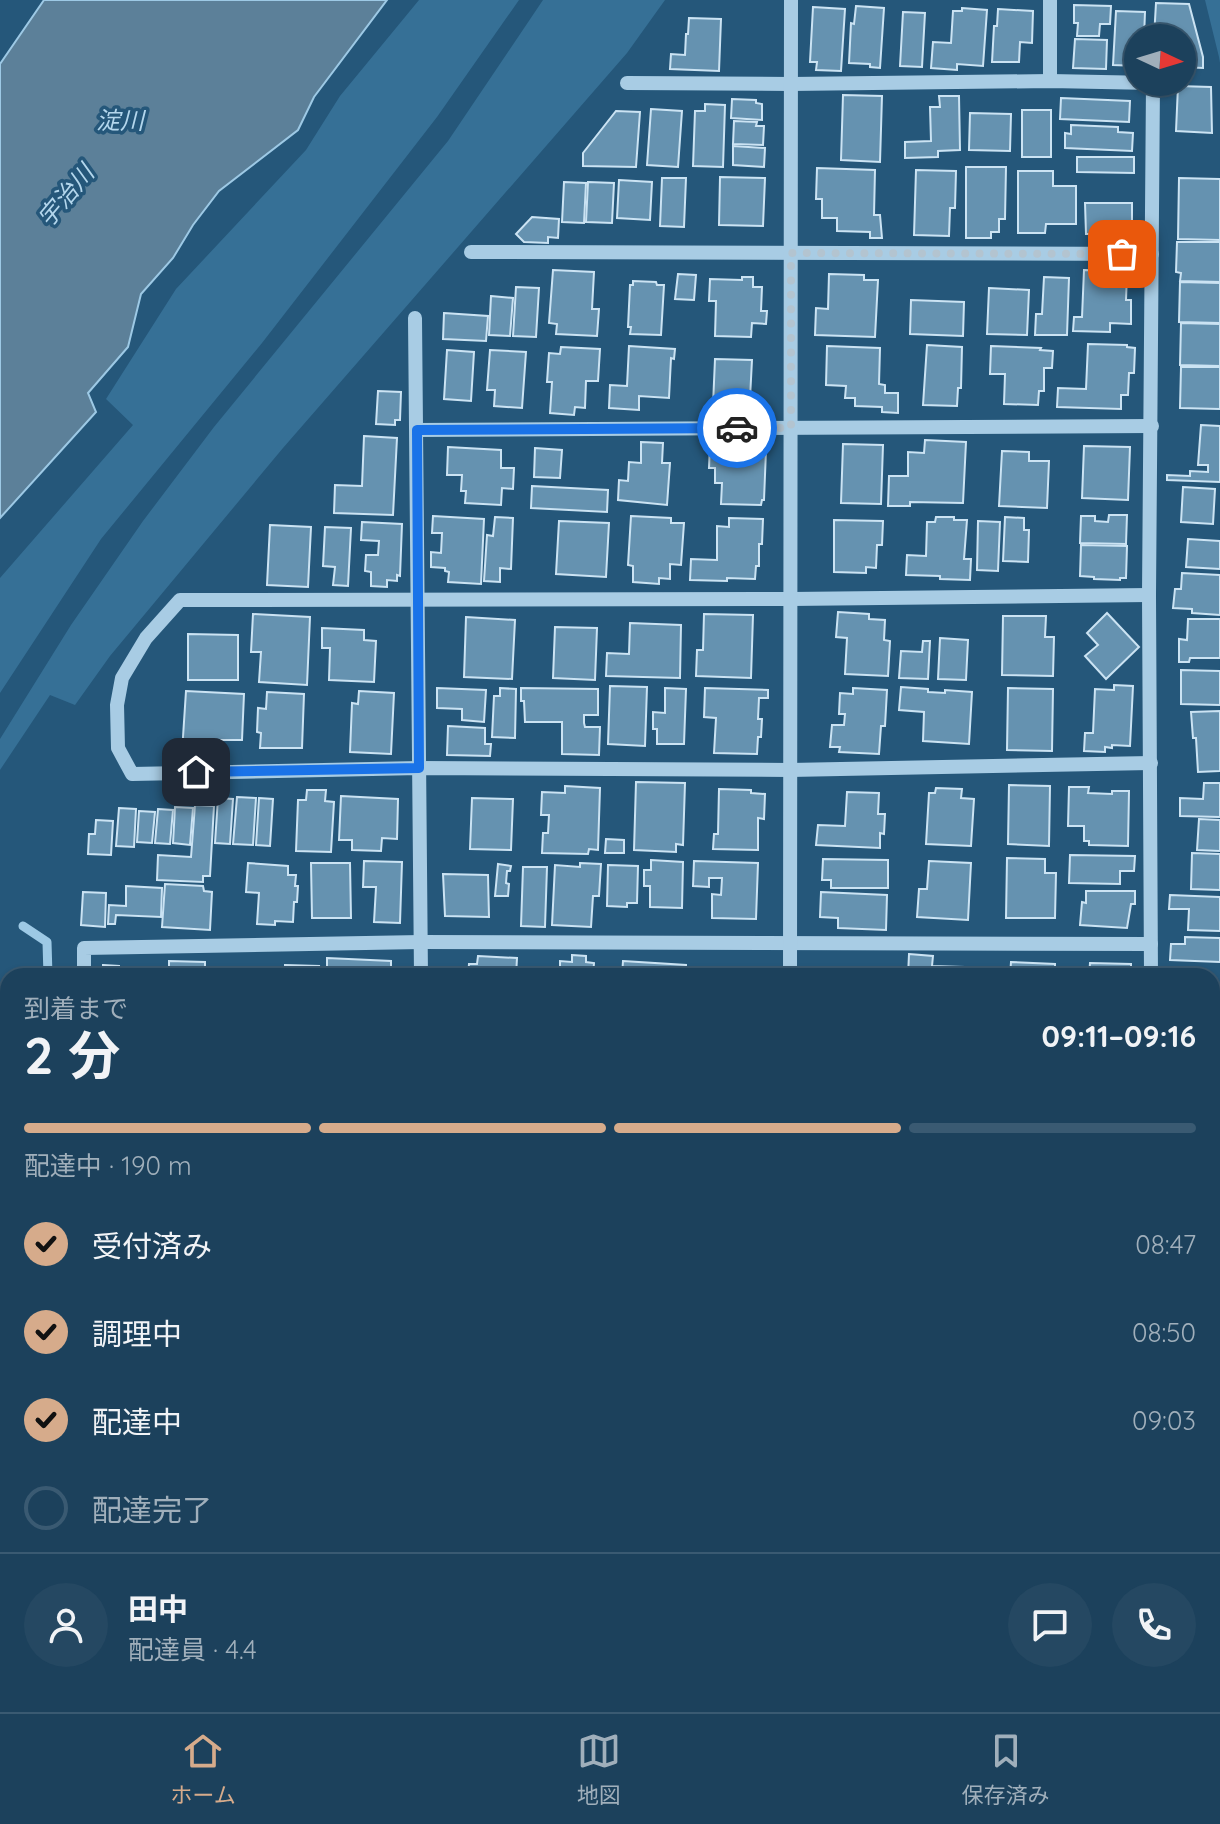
<!DOCTYPE html>
<html lang="ja">
<head>
<meta charset="utf-8">
<style>
  :root { --surface:#1c415c; --page:#254862; --text:#f1f3f6; --muted:#a0afbb; --line:#3a5a72; --accent:#d6ab8b }
  body { margin:0; font-family:Quicksand,"Noto Sans JP",sans-serif; background:var(--page); color:var(--text); height:100vh; display:flex; flex-direction:column; font-size:30px; white-space:nowrap }
  * { box-sizing:border-box; margin:0 }
  p { font-size:26px; color:var(--muted) }
  .icon { flex:none; width:44px; height:44px; fill:none; stroke:currentColor; stroke-width:2; stroke-linecap:round; stroke-linejoin:round }
  .map { position:relative; flex:1; overflow:hidden }
  .sheet { position:absolute; left:0px; top:968px; width:1220px; height:744px; display:flex; flex-direction:column; background:var(--surface); border-radius:24px 24px 0 0; box-shadow:0 2px 6px #0004,0 0 0 2px var(--line) }
  .sheet>* { flex:none }
  .needle { width:52px; rotate:94deg }
  .tools { position:absolute; left:1124px; top:24px; display:grid; gap:16px }
  .tools a { display:grid; place-items:center; width:72px; height:72px; border-radius:50%; background:var(--surface); box-shadow:0 2px 6px #0004,0 0 0 2px var(--line); font-size:40px }
  .pin { position:absolute; display:grid; place-items:center; width:68px; height:68px; color:#fff; margin:-34px; border-radius:16px; box-shadow:0 4px 12px #0006 }
  .courier { position:absolute; display:grid; place-items:center; width:80px; height:80px; margin:-40px; border:6px solid #1a73e8; border-radius:50%; background:#fff; color:#222; box-shadow:0 2px 10px #0007 }
  .overview em { font-style:normal; font-weight:700 }
  .overview div { display:flex; flex-direction:column-reverse }
  .overview { display:flex; align-items:center; justify-content:space-between; height:136px; padding:0 24px }
  h1 { font-size:52px; font-weight:700; line-height:60px }
  .bar { display:grid; grid-template-columns:repeat(4,1fr); gap:12px 8px; align-content:center; height:96px; padding:0 24px }
  .bar i { height:10px; border-radius:6px; background:var(--line) }
  .bar .active { background:var(--accent) }
  .bar p { grid-column:span 4 }
  .line { display:flex; align-items:center; gap:20px; padding:0 24px; border-top:2px solid var(--line) }
  .line div { flex:1 }
  .round { display:grid; place-items:center; flex:none; width:84px; height:84px; border-radius:42px; background:var(--page) }
  ol { padding:0 24px; list-style:none }
  li { display:flex; align-items:center; gap:24px; height:88px }
  li p { margin-inline-start:auto }
  li .icon { padding:8px; border-radius:50%; background:var(--accent); color:#111; stroke-width:4 }
  li:last-child { color:var(--muted) }
  li i { width:44px; height:44px; border:4px solid var(--line); border-radius:50% }
  .tab-bar { display:flex; justify-content:space-around; align-items:center; height:112px; border-top:2px solid var(--line); background:var(--surface); font-size:22px; color:var(--muted) }
  .tab-bar a { display:grid; justify-items:center; gap:4px }
  .tab-bar .active { color:var(--accent) }
  .map>svg:first-child { display:block }
</style>
</head>
<body>
<div class="map">
<svg width="1220" height="1712" viewBox="0 0 1220 1712">
  <rect width="100%" height="100%" fill="#25577a"/>
  <g fill="#367096">
    <polygon points="419,0 519,0 437,117 262,343 101,539 0,693 0,578 133,425 106,399 176,289 306,150 340,96"/>
    <polygon points="543,0 665,0 627,53 283,448 110,656 75,705 50,695 0,770 0,739 71,625 143,521 214,427 448,141"/>
    <polygon points="1205,0 1220,0 1220,63 1219,57"/>
  </g>
  <polygon fill="#5c8099" stroke="#9dc9e5" stroke-width="2" points="44,0 387,0 314,97 298,130 219,191 193,225 173,258 141,294 128,347 88,393 96,412 0,518 0,64"/>
  <g fill="none" stroke-linecap="round" stroke-linejoin="round">
    <g stroke="#9dc9e5" stroke-width="9">
      <polyline points="23,926 47,942 48,976"/>
      <polyline points="159,1704 162,1712"/>
    </g>
  </g>
  <g fill="#6592b0" stroke="#cbe3f3" stroke-width="2">
    <polygon points="1156,3 1189,4 1203,57 1203,68 1182,67 1182,38 1154,38"/>
    <polygon points="1074,5 1111,6 1110,24 1100,24 1099,36 1077,36 1078,23 1074,23"/>
    <polygon points="856,6 884,8 880,68 870,67 870,64 849,63 851,23 854,24"/>
    <polygon points="813,7 845,9 841,71 816,70 817,62 810,62"/>
    <polygon points="962,8 987,10 983,66 957,64 957,70 931,68 933,42 951,43 953,11 962,11"/>
    <polygon points="998,9 1033,11 1032,43 1020,42 1019,62 992,62 994,26 997,26"/>
    <polygon points="1116,11 1145,12 1144,38 1138,38 1138,66 1113,65"/>
    <polygon points="903,12 925,13 922,67 900,66"/>
    <polygon points="689,18 721,19 719,71 670,69 671,54 685,55 686,34 688,34"/>
    <polygon points="1075,39 1107,40 1106,69 1073,68"/>
    <polygon points="1178,86 1211,87 1212,133 1176,131"/>
    <polygon points="843,95 882,96 880,162 841,160"/>
    <polygon points="939,96 959,96 960,150 938,151 938,157 905,158 905,142 931,141 930,107 940,107"/>
    <polygon points="1061,98 1130,101 1129,122 1060,119"/>
    <polygon points="732,99 756,100 756,103 762,104 762,120 731,118"/>
    <polygon points="705,104 725,105 723,167 693,166 695,111 705,111"/>
    <polygon points="651,109 682,111 678,167 647,165"/>
    <rect x="1022" y="110" width="29" height="47"/>
    <polygon points="616,111 640,112 636,167 583,166 583,153"/>
    <polygon points="970,113 1011,114 1010,151 969,150"/>
    <polygon points="734,121 757,122 756,126 764,126 763,145 733,144"/>
    <polygon points="1071,125 1118,127 1118,132 1133,133 1132,151 1065,148 1065,133 1071,134"/>
    <polygon points="733,146 765,148 764,167 733,165"/>
    <polygon points="1077,157 1134,157 1134,173 1077,172"/>
    <polygon points="966,167 1006,167 1005,219 999,219 999,232 991,232 991,238 966,238"/>
    <polygon points="817,168 875,170 874,215 880,215 882,238 870,238 870,232 837,231 837,218 822,218 822,199 816,199"/>
    <polygon points="916,170 956,171 955,208 950,208 949,236 914,235"/>
    <polygon points="1018,171 1053,171 1053,186 1076,186 1076,224 1046,224 1045,233 1018,233"/>
    <polygon points="720,177 765,178 763,226 719,225"/>
    <polygon points="662,178 686,178 684,227 660,226"/>
    <polygon points="1179,178 1220,179 1220,240 1178,239"/>
    <polygon points="619,180 652,182 650,220 617,218"/>
    <polygon points="564,182 586,183 584,223 562,222"/>
    <polygon points="588,182 614,183 612,223 586,222"/>
    <polygon points="1085,203 1132,203 1132,234 1086,234"/>
    <polygon points="532,217 559,219 558,238 548,237 548,243 524,242 516,234"/>
    <polygon points="1177,242 1220,242 1220,282 1180,281 1181,273 1176,272"/>
    <polygon points="553,270 594,272 592,309 599,309 597,336 556,334 557,324 549,323"/>
    <polygon points="1084,270 1112,271 1112,274 1127,274 1126,300 1131,300 1131,324 1110,323 1110,332 1073,331 1074,317 1082,317"/>
    <polygon points="678,274 696,275 694,300 675,299"/>
    <polygon points="829,274 864,275 864,280 878,280 875,337 815,335 816,308 828,309"/>
    <polygon points="742,277 753,277 753,287 762,287 761,311 767,311 766,324 752,323 751,337 715,336 716,301 709,301 710,279 742,280"/>
    <polygon points="1044,277 1069,278 1067,335 1035,335 1036,314 1042,314"/>
    <polygon points="633,281 656,282 657,285 664,285 661,335 630,334 631,327 628,327 630,285 633,285"/>
    <polygon points="1180,282 1220,283 1220,323 1179,322"/>
    <polygon points="516,287 539,288 536,337 513,336"/>
    <polygon points="989,288 1029,290 1027,335 987,334"/>
    <polygon points="491,296 513,298 510,336 489,335"/>
    <polygon points="911,300 964,302 963,336 910,334"/>
    <polygon points="444,313 488,316 486,341 443,339"/>
    <polygon points="1181,323 1220,324 1220,366 1180,365"/>
    <polygon points="1088,344 1127,345 1127,347 1135,348 1134,373 1129,373 1128,395 1121,395 1121,409 1057,407 1058,388 1086,389"/>
    <polygon points="927,345 962,347 961,388 958,388 957,406 923,405"/>
    <polygon points="629,346 675,349 674,359 671,358 669,398 639,396 639,410 609,408 610,385 627,386"/>
    <polygon points="827,346 880,348 879,384 885,385 885,393 898,393 898,413 882,412 882,407 855,406 855,398 845,398 846,386 826,385"/>
    <polygon points="991,346 1041,348 1040,350 1053,351 1052,368 1044,368 1044,391 1039,391 1038,405 1004,404 1005,374 990,374"/>
    <polygon points="561,347 600,349 598,381 586,381 585,408 575,407 574,415 550,413 552,382 547,382 549,353 560,354"/>
    <polygon points="447,350 474,352 471,401 444,399"/>
    <polygon points="490,350 526,352 522,408 494,406 495,390 487,390"/>
    <polygon points="715,359 752,360 750,398 735,398 735,407 713,405"/>
    <polygon points="1181,367 1220,367 1220,409 1180,408"/>
    <polygon points="378,391 401,392 400,420 395,420 395,425 376,424"/>
    <polygon points="1201,425 1220,426 1220,482 1167,480 1167,475 1190,476 1190,471 1208,472 1208,465 1198,465"/>
    <polygon points="364,436 397,438 393,515 334,513 335,485 362,486"/>
    <polygon points="925,440 966,442 963,503 910,502 910,506 888,506 889,476 908,476 908,452 924,453"/>
    <polygon points="641,442 663,443 662,463 670,463 667,505 618,500 619,480 628,481 629,462 641,463"/>
    <polygon points="710,444 758,445 758,450 766,450 764,500 762,500 761,505 721,504 722,483 715,483 715,468 709,468"/>
    <polygon points="843,444 883,445 881,504 841,503"/>
    <polygon points="1084,446 1130,447 1128,500 1082,498"/>
    <polygon points="448,447 501,450 501,468 514,468 513,489 502,488 501,505 465,503 466,491 461,491 462,475 447,475"/>
    <polygon points="535,448 562,450 560,478 534,477"/>
    <polygon points="1002,451 1029,452 1029,461 1049,461 1047,508 999,506"/>
    <polygon points="532,486 608,490 607,512 531,508"/>
    <polygon points="1183,487 1215,489 1213,524 1181,522"/>
    <polygon points="1109,515 1127,515 1126,544 1080,543 1081,516 1095,516 1095,521 1108,522"/>
    <polygon points="433,516 484,519 481,584 448,582 449,572 445,571 445,568 431,567 431,552 441,553 442,533 432,533"/>
    <polygon points="631,516 671,518 671,523 684,523 681,565 670,564 670,579 659,578 659,584 633,582 633,566 628,565"/>
    <polygon points="495,517 513,518 511,569 500,568 500,582 484,581 487,535 493,536"/>
    <polygon points="936,517 954,517 954,520 967,520 964,559 971,559 970,580 940,579 940,576 906,575 907,555 926,556 927,522 935,522"/>
    <polygon points="1005,517 1024,518 1024,530 1029,530 1028,562 1003,561"/>
    <polygon points="729,518 763,519 762,544 759,544 759,566 756,566 755,579 727,578 727,581 690,580 691,559 717,560 717,526 729,527"/>
    <polygon points="834,520 883,521 882,545 877,545 876,568 866,567 866,573 834,572"/>
    <polygon points="559,521 609,523 606,577 556,574"/>
    <polygon points="978,521 1000,522 998,571 977,570"/>
    <polygon points="362,522 402,524 400,576 397,575 397,581 387,580 387,587 371,586 371,572 365,571 366,555 378,555 379,541 361,540"/>
    <polygon points="270,525 311,527 308,587 267,585"/>
    <polygon points="325,527 351,528 348,586 333,585 335,567 323,566"/>
    <polygon points="1188,539 1220,541 1220,569 1186,567"/>
    <polygon points="1081,545 1127,546 1126,578 1120,578 1120,580 1094,579 1094,577 1080,576"/>
    <polygon points="1182,573 1220,575 1220,615 1192,613 1192,609 1173,608 1175,589 1181,589"/>
    <polygon points="838,612 869,614 869,619 885,620 884,640 890,641 888,676 845,674 847,638 836,637"/>
    <polygon points="1107,613 1139,647 1106,679 1085,656 1098,645 1087,633"/>
    <polygon points="253,614 310,617 307,685 259,682 261,652 251,652"/>
    <polygon points="704,614 753,615 751,678 696,676 697,650 703,650"/>
    <polygon points="1003,616 1046,616 1045,637 1054,637 1053,676 1002,675"/>
    <polygon points="466,617 515,620 512,679 464,677"/>
    <polygon points="1188,619 1220,619 1220,658 1190,658 1189,662 1179,662 1179,639 1187,640"/>
    <polygon points="630,623 681,625 680,678 606,676 607,653 629,654"/>
    <polygon points="555,627 597,628 595,680 553,678"/>
    <polygon points="322,628 364,630 364,640 376,641 374,682 329,680 330,648 322,648"/>
    <polygon points="188,634 238,635 238,680 188,680"/>
    <polygon points="940,638 968,640 966,680 938,679"/>
    <polygon points="923,641 930,641 928,679 899,678 901,651 922,652"/>
    <polygon points="1181,670 1220,671 1220,705 1181,704"/>
    <polygon points="1114,685 1133,686 1130,746 1112,745 1112,748 1105,747 1105,752 1084,751 1085,733 1093,733 1095,689 1114,690"/>
    <polygon points="610,686 647,687 645,746 608,744"/>
    <polygon points="901,687 928,689 928,692 945,693 945,690 972,692 969,744 923,741 924,712 899,710"/>
    <polygon points="437,688 486,690 484,722 462,720 462,709 437,708"/>
    <polygon points="500,688 516,689 515,738 492,737 494,696 500,696"/>
    <polygon points="521,688 598,689 598,715 584,715 584,723 585,727 600,727 599,755 562,754 562,722 525,722 524,701 521,701"/>
    <polygon points="665,688 686,689 684,744 657,744 657,729 653,729 653,712 665,713"/>
    <polygon points="705,688 768,690 768,698 759,698 758,719 762,719 761,737 758,737 757,754 714,753 716,718 704,717"/>
    <polygon points="853,688 887,690 885,726 881,726 879,754 839,752 840,747 830,747 832,725 844,725 845,714 839,714 840,693 853,694"/>
    <polygon points="1008,688 1053,689 1052,751 1007,750"/>
    <polygon points="186,691 244,694 242,740 221,740 221,746 188,744 188,740 183,740 183,737"/>
    <polygon points="359,691 394,693 391,754 350,752 352,703 358,704"/>
    <polygon points="267,692 304,694 302,748 260,748 261,733 257,732 258,708 266,709"/>
    <polygon points="1220,711 1220,771 1198,772 1196,738 1193,738 1191,712"/>
    <polygon points="448,726 485,728 485,744 491,744 490,756 447,755"/>
    <polygon points="636,782 685,783 683,845 676,844 676,852 634,850"/>
    <polygon points="1204,783 1220,783 1220,817 1180,816 1180,798 1203,799"/>
    <polygon points="1009,785 1050,786 1049,846 1008,844"/>
    <polygon points="565,786 600,788 598,850 589,849 588,854 542,853 543,833 548,833 549,815 541,815 542,792 565,793"/>
    <polygon points="1069,787 1089,787 1088,793 1112,794 1112,791 1129,791 1128,846 1089,845 1089,841 1084,841 1084,826 1068,826"/>
    <polygon points="936,788 962,789 961,798 974,799 971,846 926,844 929,793 935,793"/>
    <polygon points="719,789 751,790 751,793 765,794 764,819 758,818 758,850 713,849 714,834 718,834"/>
    <polygon points="307,790 326,790 325,801 334,802 331,852 296,851 298,800 306,800"/>
    <polygon points="847,792 879,793 878,814 885,814 884,834 880,833 880,848 816,845 818,825 845,826"/>
    <polygon points="341,796 398,799 397,839 382,838 381,851 352,850 352,840 339,840"/>
    <polygon points="237,797 256,798 253,845 233,844"/>
    <polygon points="218,798 233,799 230,844 215,843"/>
    <polygon points="259,798 273,799 270,846 256,845"/>
    <polygon points="472,798 513,799 511,850 470,849"/>
    <polygon points="195,805 214,806 210,876 203,876 203,882 157,880 158,855 191,857"/>
    <polygon points="175,807 193,808 190,845 173,843"/>
    <polygon points="119,808 136,809 134,847 116,846"/>
    <polygon points="158,809 173,810 170,844 155,843"/>
    <polygon points="139,811 155,812 152,843 137,842"/>
    <polygon points="1199,819 1220,820 1220,851 1197,850"/>
    <polygon points="96,820 113,821 111,855 88,854 89,834 95,834"/>
    <polygon points="606,839 624,840 624,853 605,853"/>
    <polygon points="1192,853 1220,854 1220,890 1191,889"/>
    <polygon points="1070,855 1135,856 1134,871 1120,871 1120,884 1069,883"/>
    <polygon points="1007,858 1045,859 1045,873 1056,873 1055,918 1006,918"/>
    <polygon points="823,859 888,860 888,888 831,888 831,880 822,880"/>
    <polygon points="651,860 683,862 682,908 650,907 650,886 644,886 644,870 651,870"/>
    <polygon points="364,861 402,862 400,923 374,922 376,887 363,887"/>
    <polygon points="694,861 758,863 756,919 712,918 712,894 721,895 722,878 709,878 709,887 693,886"/>
    <polygon points="929,861 971,863 968,920 917,917 919,889 927,889"/>
    <polygon points="248,863 288,866 288,875 296,875 295,886 298,886 297,902 294,902 293,922 275,921 275,925 257,924 259,893 246,892"/>
    <polygon points="311,863 350,863 351,918 312,918"/>
    <polygon points="580,863 601,864 599,896 593,896 591,927 552,925 555,865 580,867"/>
    <polygon points="498,864 511,866 510,871 507,871 506,883 509,884 508,896 495,896"/>
    <polygon points="608,865 638,866 637,903 627,903 627,907 607,906"/>
    <polygon points="523,867 547,867 545,927 521,926"/>
    <polygon points="443,874 488,875 489,917 445,916"/>
    <polygon points="165,884 203,886 204,891 212,892 210,930 162,927"/>
    <polygon points="126,886 162,888 161,917 116,915 115,924 108,924 109,905 126,906"/>
    <polygon points="1086,891 1135,891 1135,904 1131,904 1127,928 1080,925 1082,902 1086,903"/>
    <polygon points="83,892 106,893 105,927 81,925"/>
    <polygon points="821,892 887,895 886,930 838,928 838,918 820,917"/>
    <polygon points="1170,895 1220,897 1220,931 1188,930 1189,909 1169,909"/>
    <polygon points="1185,937 1220,938 1220,962 1170,960 1171,944 1185,944"/>
    <polygon points="909,954 933,956 932,966 964,967 964,976 908,976"/>
    <polygon points="572,955 586,956 586,962 594,963 593,975 603,976 560,976 560,961 572,962"/>
    <polygon points="478,956 517,958 516,976 468,976 469,964 477,964"/>
    <polygon points="327,958 391,961 391,976 327,976"/>
    <polygon points="169,961 205,962 205,976 169,976"/>
    <polygon points="623,961 686,965 686,976 622,976"/>
    <polygon points="1011,962 1055,964 1055,976 1010,976"/>
    <polygon points="1090,963 1131,964 1131,976 1089,976"/>
    <polygon points="103,965 119,966 119,976 96,976 103,975"/>
    <polygon points="285,965 319,966 318,976 285,976"/>
    <polygon points="724,967 753,969 752,976 711,976 711,975 724,975"/>
    <polygon points="135,968 162,969 161,976 135,976"/>
    <rect x="845" y="968" width="41" height="8"/>
    <polygon points="222,971 261,972 261,976 222,976"/>
    <polygon points="1216,988 1220,988 1220,1018 1215,1017"/>
    <rect x="1212" y="1055" width="8" height="55"/>
    <rect x="1212" y="1120" width="8" height="60"/>
    <polygon points="1220,1231 1220,1268 1212,1268 1212,1232"/>
    <rect x="1212" y="1341" width="8" height="179"/>
    <polygon points="1220,1688 1220,1712 1179,1712 1177,1704 1212,1704 1212,1689"/>
    <polygon points="101,1704 128,1704 131,1712 83,1712 82,1710"/>
    <polygon points="210,1704 251,1704 252,1712 212,1712"/>
    <polygon points="524,1704 525,1712 493,1712 492,1708"/>
    <polygon points="536,1704 569,1704 571,1712 538,1712"/>
    <polygon points="583,1704 628,1704 629,1712 585,1712"/>
  </g>
  <g fill="none" stroke-linecap="round" stroke-linejoin="round">
    <g stroke="#a8cce4" stroke-width="14">
      <polyline points="1050,0 1050,81"/>
      <polyline points="627,83 791,84 1050,81 1153,83 1149,595 1151,976"/>
      <polyline points="471,252 1152,254"/>
      <polyline points="415,318 421,976"/>
      <polyline points="417,430 1152,426"/>
      <polyline points="1149,595 791,599 180,600 146,638 122,678 117,705 118,748 132,774 419,768 790,770 1151,763"/>
      <polyline points="84,976 84,948 421,942 1151,944"/>
      <polyline points="790,976 791,0"/>
      <polyline points="1212,1304 1220,1305"/>
      <polyline points="0,1685 10,1712"/>
      <polyline points="263,1704 263,1712"/>
      <polyline points="837,1704 839,1712"/>
      <polyline points="425,1712 425,1704"/>
    </g>
  </g>
  <g fill="none" stroke-linecap="round" stroke-linejoin="round">
    <polyline stroke="#b3c4d0" stroke-width="8" stroke-dasharray="0 14.4" points="737,428 791,428 791,253 1122,254"/>
    <polyline stroke="#1a73e8" stroke-width="10" points="196,772 419,768 417,430 737,428"/>
  </g>
  <g text-anchor="middle" stroke-width="7" stroke-linejoin="round" paint-order="stroke">
    <g font-size="24" font-style="italic" fill="#b3d6ec" stroke="#25577a">
      <text x="120" y="129">淀川</text>
      <text transform="translate(66 196) rotate(-50)" y="8">宇治川</text>
    </g>
  </g>
</svg>
<div class="tools">
<a><svg class="needle" viewBox="-14 -14 28 28"><path d="M0-13l5 13h-10z" fill="#e53935"/><path d="M0 13l5-13h-10z" fill="#a0afbb"/></svg></a>
</div>
<div class="pin" style="left:1122px;top:254px;background:#ea580c"><svg class="icon" aria-label="bag" viewBox="0 0 24 24"><path d="M5 8h14l-1 12H6zM9 8a3 3 0 0 1 6 0"/></svg></div>
<div class="pin" style="left:196px;top:772px;background:#1f2937"><svg class="icon" aria-label="home" viewBox="0 0 24 24"><path d="M3 11l9-7 9 7M6 9v11h12V9"/></svg></div>
<div class="courier" style="left:737px;top:428px"><svg class="icon" aria-label="car" viewBox="0 0 24 24"><path d="M5 17H2v-5l4-1 3-4h7l3 4 3 1v5h-3M9 17h6M6 11h13"/><circle cx="7" cy="17" r="2"/><circle cx="17" cy="17" r="2"/></svg></div>
<section class="sheet">
<div class="overview"><div><h1>2 分</h1><p>到着まで</p></div><em>09:11–09:16</em></div>
<div class="bar"><i class="active"></i><i class="active"></i><i class="active"></i><i></i><p>配達中 · 190 m</p></div>
<ol>
<li><svg class="icon" aria-label="check" viewBox="0 0 24 24"><path d="M5 12l5 5 9-10"/></svg>受付済み<p>08:47</p></li>
<li><svg class="icon" aria-label="check" viewBox="0 0 24 24"><path d="M5 12l5 5 9-10"/></svg>調理中<p>08:50</p></li>
<li><svg class="icon" aria-label="check" viewBox="0 0 24 24"><path d="M5 12l5 5 9-10"/></svg>配達中<p>09:03</p></li>
<li><i></i>配達完了</li>
</ol>
<div class="line" style="height:144px"><a class="round"><svg class="icon" aria-label="person" viewBox="0 0 24 24"><circle cx="12" cy="8" r="4"/><path d="M4 21q1-7 8-7t8 7"/></svg></a><div><b>田中</b><p>配達員 · 4.4</p></div><a class="round"><svg class="icon" aria-label="chat" viewBox="0 0 24 24"><path d="M4 5h16v11H9l-5 4z"/></svg></a><a class="round"><svg class="icon" aria-label="phone" viewBox="0 0 24 24"><path d="M5 4h4l2 5-3 2q2 4 5 5l2-3 5 2v4C11 20 4 13 5 4z"/></svg></a></div>
</section>
</div>
<nav class="tab-bar">
<a class="active"><svg class="icon" aria-label="home" viewBox="0 0 24 24"><path d="M3 11l9-7 9 7M6 9v11h12V9"/></svg>ホーム</a>
<a><svg class="icon" aria-label="map" viewBox="0 0 24 24"><path d="M3 6l6-2 6 2 6-2v14l-6 2-6-2-6 2zM9 4v14M15 6v14"/></svg>地図</a>
<a><svg class="icon" aria-label="saved" viewBox="0 0 24 24"><path d="M7 4h10v16l-5-4-5 4z"/></svg>保存済み</a>
</nav>
</body>
</html>
